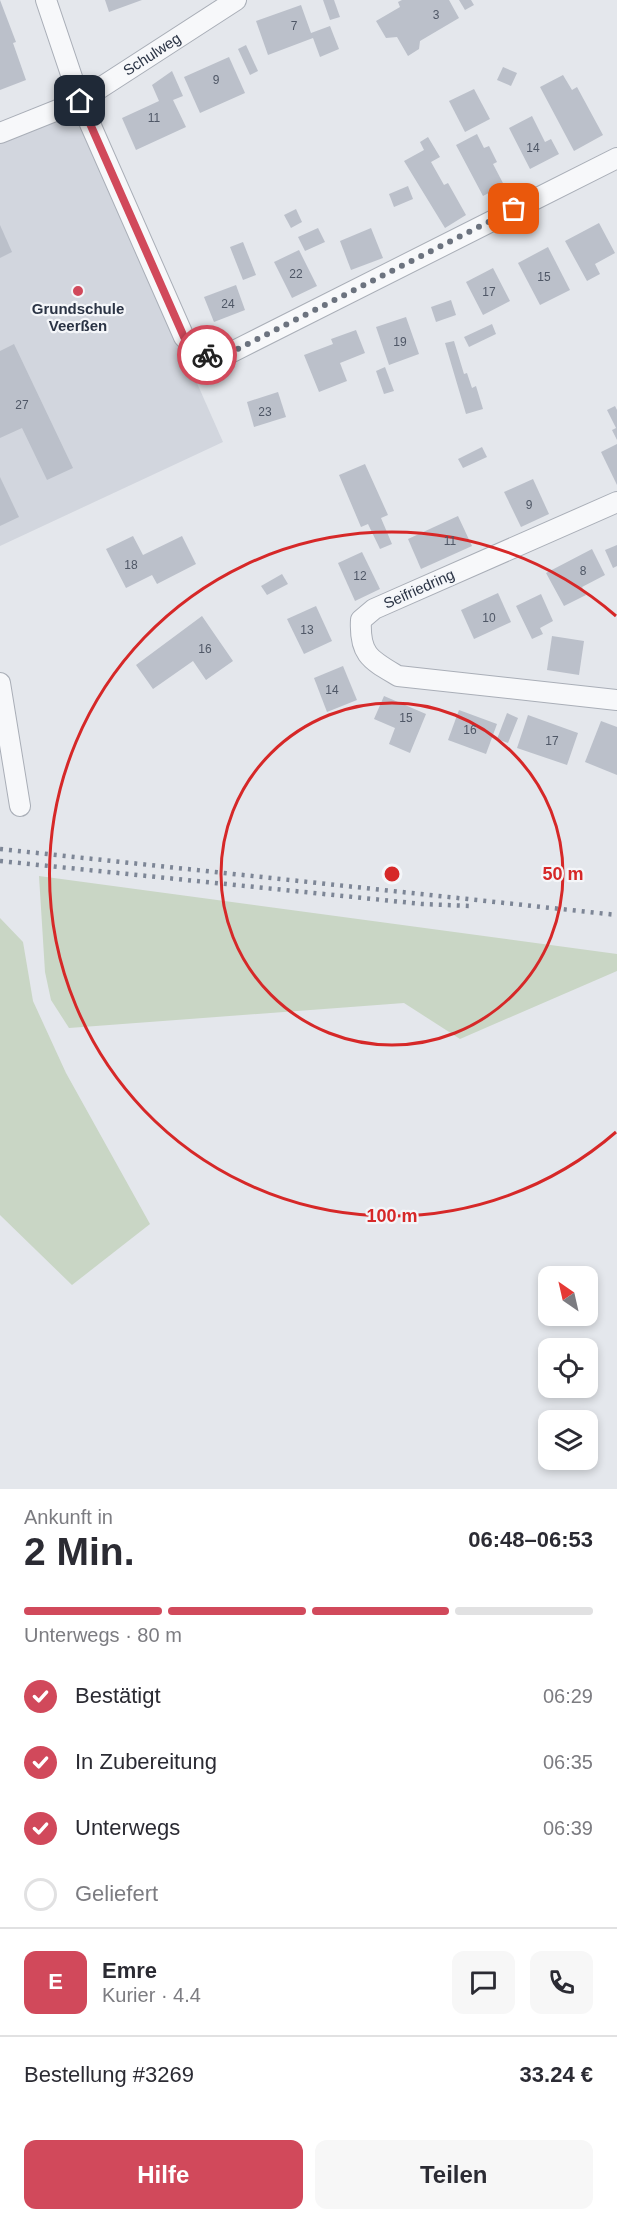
<!DOCTYPE html>
<html lang="de">
<head>
<meta charset="utf-8">
<style>
  :root { --surface:#fff; --page:#f7f7f7; --text:#2b2b33; --muted:#7c7c81; --line:#e1e1e2; --accent:#d1495b }
  body { margin:0; font-family:Arial,sans-serif; background:var(--page); color:var(--text); height:100vh; display:flex; flex-direction:column; font-size:22px; white-space:nowrap }
  * { box-sizing:border-box; margin:0 }
  p { font-size:20px; color:var(--muted) }
  .icon { flex:none; width:33px; height:33px; fill:none; stroke:currentColor; stroke-width:2; stroke-linecap:round; stroke-linejoin:round }
  .map { position:relative; height:1489px; overflow:hidden }
  .drawer { display:flex; flex-direction:column; background:var(--surface); flex:1 }
  .drawer>* { flex:none }
  .needle { width:39px; rotate:326deg }
  .buttons { position:absolute; left:538px; top:1266px; display:grid; gap:12px }
  .buttons a { display:grid; place-items:center; width:60px; height:60px; border-radius:12px; background:var(--surface); box-shadow:0 3px 9px #0003; font-size:30px }
  .pin { position:absolute; display:grid; place-items:center; width:51px; height:51px; color:#fff; margin:-26px; border-radius:12px; box-shadow:0 3px 9px #0006 }
  .courier { position:absolute; display:grid; place-items:center; width:60px; height:60px; margin:-30px; border:4px solid #d1495b; border-radius:50%; background:#fff; color:#222; box-shadow:0 2px 8px #0007 }
  .headline em { font-style:normal; font-weight:700 }
  .headline div { display:flex; flex-direction:column-reverse }
  .headline { display:flex; align-items:center; justify-content:space-between; height:102px; padding:0 24px }
  h1 { font-size:39px; font-weight:700; line-height:45px }
  .bar { display:grid; grid-template-columns:repeat(4,1fr); gap:9px 6px; align-content:center; height:72px; padding:0 24px }
  .bar i { height:8px; border-radius:4px; background:var(--line) }
  .bar .active { background:var(--accent) }
  .bar p { grid-column:span 4 }
  .line { display:flex; align-items:center; gap:15px; padding:0 24px; border-top:2px solid var(--line) }
  .line div { flex:1 }
  .round { display:grid; place-items:center; flex:none; width:63px; height:63px; border-radius:12px; background:var(--page) }
  ol { padding:0 24px; list-style:none }
  li { display:flex; align-items:center; gap:18px; height:66px }
  li p { margin-inline-start:auto }
  li .icon { padding:6px; border-radius:50%; background:var(--accent); color:#fff; stroke-width:4 }
  li:last-child { color:var(--muted) }
  li i { width:33px; height:33px; border:3px solid var(--line); border-radius:50% }
  .cta { display:flex; gap:12px; margin-top:auto; padding:12px 24px }
  .cta a { flex:1; height:69px; border-radius:12px; background:var(--accent); color:#fff; font-size:24px; font-weight:700; line-height:69px; text-align:center }
  .cta a+a { background:var(--page); color:var(--text) }
  .map>svg:first-child { display:block }
</style>
</head>
<body>
<div class="map">
<svg width="617" height="1489" viewBox="0 0 617 1489">
  <rect width="100%" height="100%" fill="#e4e7ec"/>
  <polygon fill="#d2d6de" points="76,109 223,442 0,546 0,140"/>
  <g fill="#c9d6c5">
    <polygon points="39,876 617,954 617,971 460,1039 404,1003 69,1028 51,1000 45,972"/>
    <polygon points="0,918 23,942 33,1001 66,1073 150,1224 72,1285 0,1215"/>
  </g>
  <g fill="#bbc0ca">
    <polygon points="0,0 16,42 13,43 26,80 0,90"/>
    <polygon points="105,0 142,0 109,12"/>
    <polygon points="323,0 334,0 340,17 330,20"/>
    <polygon points="402,0 449,0 459,18 420,41 419,49 408,56 397,37 386,38 376,21 400,7 398,2"/>
    <polygon points="459,0 471,0 474,5 465,10"/>
    <polygon points="301,5 311,33 330,26 339,49 320,57 313,38 268,55 256,21"/>
    <polygon points="246,45 258,71 250,75 238,49"/>
    <polygon points="229,57 245,93 200,113 184,77"/>
    <polygon points="503,67 517,73 511,86 497,80"/>
    <polygon points="172,71 183,96 173,100 186,127 136,150 122,118 159,101 152,85"/>
    <polygon points="563,75 572,90 577,87 603,135 574,151 540,87"/>
    <polygon points="474,89 490,119 465,132 449,101"/>
    <polygon points="532,116 545,142 551,139 559,154 530,169 509,128"/>
    <polygon points="477,134 484,148 489,146 497,162 493,164 504,185 483,196 456,145"/>
    <polygon points="428,137 440,157 431,162 444,185 448,183 466,215 445,228 404,161 424,150 420,142"/>
    <polygon points="408,186 413,199 394,207 389,194"/>
    <polygon points="296,209 302,222 291,228 284,215"/>
    <polygon points="599,223 615,253 595,264 600,274 587,281 565,241"/>
    <polygon points="0,225 12,252 0,258"/>
    <polygon points="318,228 325,242 305,251 298,237"/>
    <polygon points="371,228 383,258 351,270 340,241"/>
    <polygon points="243,242 256,275 243,280 230,247"/>
    <polygon points="548,247 570,290 540,305 518,263"/>
    <polygon points="299,250 317,286 292,298 274,262"/>
    <polygon points="493,268 510,301 483,315 466,282"/>
    <polygon points="236,285 245,310 214,322 204,297"/>
    <polygon points="451,300 456,315 436,322 431,307"/>
    <polygon points="406,317 419,354 389,365 376,327"/>
    <polygon points="492,324 496,334 469,347 464,337"/>
    <polygon points="356,330 365,353 340,363 347,381 319,392 304,355 333,344 331,339"/>
    <polygon points="454,341 464,374 467,373 472,388 476,386 483,409 466,414 445,343"/>
    <polygon points="14,344 73,468 47,480 22,428 0,438 0,351"/>
    <polygon points="385,367 394,391 384,394 376,371"/>
    <polygon points="278,392 286,417 254,427 247,402"/>
    <polygon points="615,406 617,410 617,440 612,430 616,428 607,410"/>
    <polygon points="617,444 617,485 601,452"/>
    <polygon points="482,447 487,457 463,468 458,459"/>
    <polygon points="365,464 388,515 381,518 392,544 380,549 368,524 361,527 339,475"/>
    <polygon points="0,477 19,517 0,526"/>
    <polygon points="533,479 549,514 521,527 504,492"/>
    <polygon points="458,516 472,546 421,569 408,539"/>
    <polygon points="133,536 143,555 182,536 196,564 157,584 152,575 126,588 106,549"/>
    <polygon points="617,545 617,566 613,568 605,550"/>
    <polygon points="592,549 605,575 582,587 586,595 564,606 546,573"/>
    <polygon points="362,552 380,589 355,601 338,563"/>
    <polygon points="282,574 288,584 267,595 261,586"/>
    <polygon points="498,593 511,622 474,639 461,610"/>
    <polygon points="541,594 553,621 540,628 543,634 532,639 516,606"/>
    <polygon points="316,606 332,641 304,654 287,619"/>
    <polygon points="202,616 233,661 206,680 193,661 153,689 136,665"/>
    <polygon points="552,636 584,641 579,675 547,670"/>
    <polygon points="343,666 357,700 327,712 314,678"/>
    <polygon points="384,696 426,714 410,753 389,744 395,728 374,719"/>
    <polygon points="459,710 497,724 486,754 448,740"/>
    <polygon points="507,713 518,718 508,743 497,739"/>
    <polygon points="528,715 578,733 567,765 517,748"/>
    <polygon points="601,721 617,727 617,775 585,762"/>
  </g>
  <g fill="none" stroke-linecap="round" stroke-linejoin="round">
    <defs>
      <g id="minor">
        <polyline points="46,0 80,101 184,337 202,355 228,354 617,158"/>
        <path id="s1" d="M0,133l80,-32 156,-101"/>
        <path d="M617,502l-243,107 -13,11c-2,35 10,40 37,56l219,24"/>
        <polyline points="0,683 20,806"/>
      </g>
    </defs>
    <use href="#minor" stroke="#a9aeb7" stroke-width="22"/>
    <use href="#minor" stroke="#f7f8fa" stroke-width="20"/>
    <g stroke="#7d8696" stroke-width="4.5" stroke-dasharray="3 6" stroke-linecap="butt">
      <polyline points="0,849 617,915"/>
      <polyline points="0,861 422,904 470,906"/>
    </g>
  </g>
  <g fill="none" stroke-linecap="round" stroke-linejoin="round">
    <polyline stroke="#6c737f" stroke-width="6" stroke-dasharray="0 10.8" points="207,355 228,354 514,209"/>
    <polyline stroke="#d1495b" stroke-width="8" points="80,101 184,337 202,355 207,355"/>
  </g>
  <g fill="none" stroke="#d62828" stroke-width="3">
    <circle cx="392" cy="874" r="171"/>
    <path d="M616 1132A342 342 0 1 1 616 616"/>
  </g>
  <circle fill="#d1495b" stroke="#f4f6f9" stroke-width="2" cx="78" cy="291" r="6"/>
  <g text-anchor="middle" stroke-width="4.5" stroke-linejoin="round" paint-order="stroke">
    <g font-size="12" fill="#4f5766">
      <text x="436" y="19">3</text>
      <text x="294" y="30">7</text>
      <text x="216" y="84">9</text>
      <text x="154" y="122">11</text>
      <text x="533" y="152">14</text>
      <text x="296" y="278">22</text>
      <text x="544" y="281">15</text>
      <text x="489" y="296">17</text>
      <text x="228" y="308">24</text>
      <text x="400" y="346">19</text>
      <text x="22" y="409">27</text>
      <text x="265" y="416">23</text>
      <text x="529" y="509">9</text>
      <text x="450" y="545">11</text>
      <text x="131" y="569">18</text>
      <text x="583" y="575">8</text>
      <text x="360" y="580">12</text>
      <text x="489" y="622">10</text>
      <text x="307" y="634">13</text>
      <text x="205" y="653">16</text>
      <text x="332" y="694">14</text>
      <text x="406" y="722">15</text>
      <text x="470" y="734">16</text>
      <text x="552" y="745">17</text>
    </g>
    <g font-size="15" fill="#2b3445" stroke="#f4f6f9">
      <text dy="5" stroke="none"><textPath href="#s1" startOffset="172">Schulweg</textPath></text>
      <text transform="translate(419 589) rotate(-24)" y="5">Seifriedring</text>
    </g>
    <g font-size="15" font-weight="bold" fill="#2b3445" stroke="#f4f6f9">
      <text x="78" y="314">Grundschule<tspan x="78" dy="17">Veerßen</tspan></text>
    </g>
  </g>
  <circle cx="392" cy="874" r="9" fill="#d62828" stroke="#f4f6f9" stroke-width="3"/>
  <g font-size="18" text-anchor="middle" font-weight="bold" fill="#d62828" stroke="#f4f6f9" stroke-width="4.5" stroke-linejoin="round" paint-order="stroke">
    <text x="563" y="880">50 m</text>
    <text x="392" y="1222">100 m</text>
  </g>
</svg>
<div class="buttons">
<a><svg class="needle" viewBox="-14 -14 28 28"><path d="M0-13l5 13h-10z" fill="#e53935"/><path d="M0 13l5-13h-10z" fill="#7c7c81"/></svg></a>
<a><svg class="icon" aria-label="locate" viewBox="0 0 24 24"><circle cx="12" cy="12" r="6"/><path d="M12 2v4M12 18v4M2 12h4M18 12h4"/></svg></a>
<a><svg class="icon" aria-label="layers" viewBox="0 0 24 24"><path d="M12 4l9 5-9 5-9-5zM3 14l9 5 9-5"/></svg></a>
</div>
<div class="pin" style="left:514px;top:209px;background:#ea580c"><svg class="icon" aria-label="bag" viewBox="0 0 24 24"><path d="M5 8h14l-1 12H6zM9 8a3 3 0 0 1 6 0"/></svg></div>
<div class="pin" style="left:80px;top:101px;background:#1f2937"><svg class="icon" aria-label="home" viewBox="0 0 24 24"><path d="M3 11l9-7 9 7M6 9v11h12V9"/></svg></div>
<div class="courier" style="left:207px;top:355px"><svg class="icon" aria-label="bike" viewBox="0 0 24 24"><circle cx="6" cy="16" r="4"/><circle cx="18" cy="16" r="4"/><path d="M6 16l4-8h5l3 8M10 8l3 8H6M13 5h3"/></svg></div>
</div>
<section class="drawer">
<div class="headline"><div><h1>2 Min.</h1><p>Ankunft in</p></div><em>06:48–06:53</em></div>
<div class="bar"><i class="active"></i><i class="active"></i><i class="active"></i><i></i><p>Unterwegs · 80 m</p></div>
<ol>
<li><svg class="icon" aria-label="check" viewBox="0 0 24 24"><path d="M5 12l5 5 9-10"/></svg>Bestätigt<p>06:29</p></li>
<li><svg class="icon" aria-label="check" viewBox="0 0 24 24"><path d="M5 12l5 5 9-10"/></svg>In Zubereitung<p>06:35</p></li>
<li><svg class="icon" aria-label="check" viewBox="0 0 24 24"><path d="M5 12l5 5 9-10"/></svg>Unterwegs<p>06:39</p></li>
<li><i></i>Geliefert</li>
</ol>
<div class="line" style="height:108px"><b class="round" style="background:var(--accent);color:#fff">E</b><div><b>Emre</b><p>Kurier · 4.4</p></div><a class="round"><svg class="icon" aria-label="chat" viewBox="0 0 24 24"><path d="M4 5h16v11H9l-5 4z"/></svg></a><a class="round"><svg class="icon" aria-label="phone" viewBox="0 0 24 24"><path d="M5 4h4l2 5-3 2q2 4 5 5l2-3 5 2v4C11 20 4 13 5 4z"/></svg></a></div>
<div class="line" style="height:78px"><div>Bestellung #3269</div><b>33.24 €</b></div>
<div class="cta"><a>Hilfe</a><a>Teilen</a></div>
</section>
</body>
</html>
